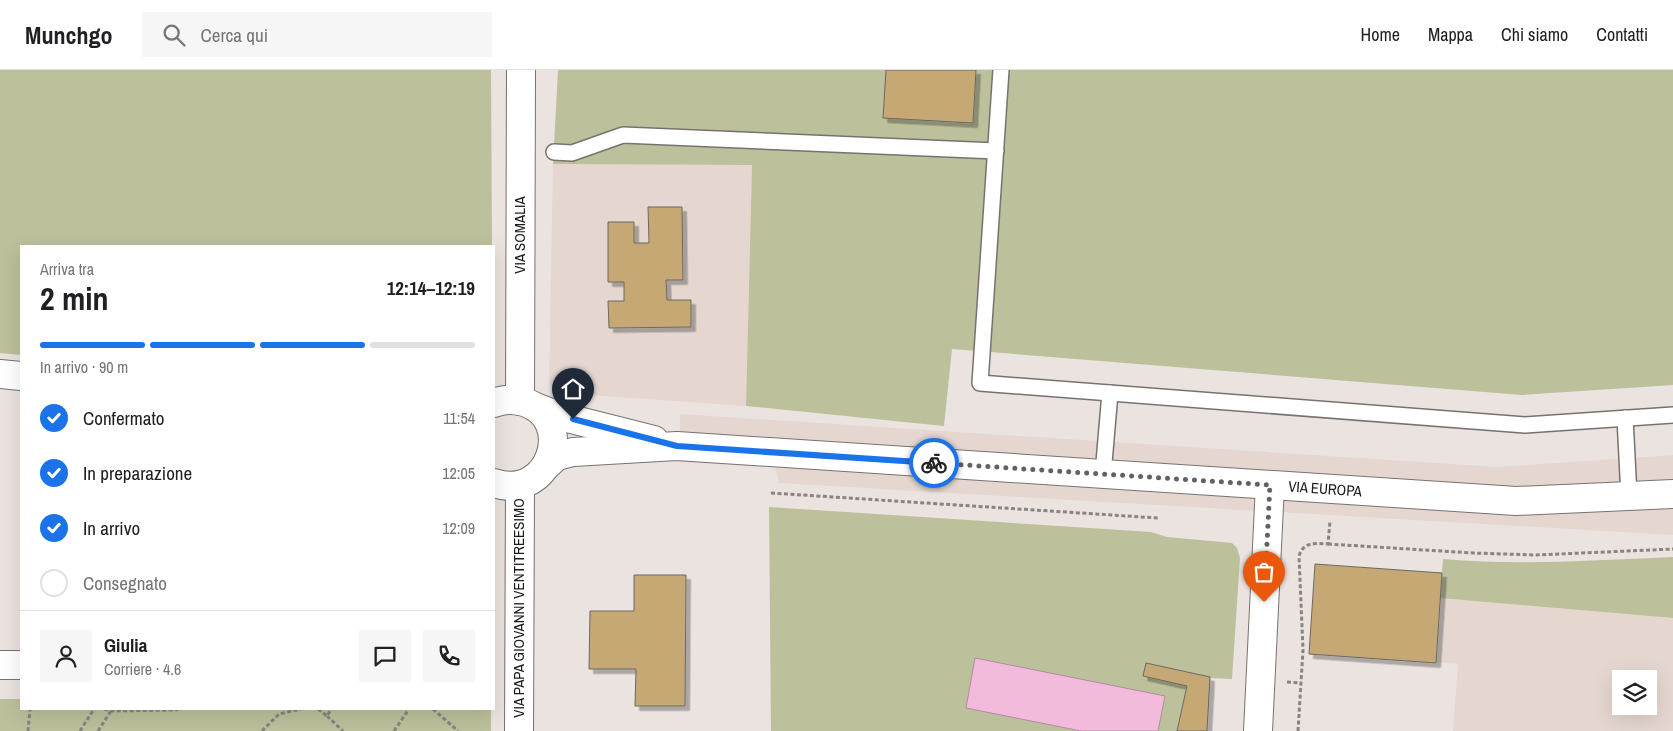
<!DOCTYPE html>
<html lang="it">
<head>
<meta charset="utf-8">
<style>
  :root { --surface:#fff; --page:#f6f6f6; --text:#202124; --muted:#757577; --line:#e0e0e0; --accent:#1a73e8 }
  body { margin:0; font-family:"Archivo Narrow",sans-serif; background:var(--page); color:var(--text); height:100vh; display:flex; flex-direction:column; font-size:19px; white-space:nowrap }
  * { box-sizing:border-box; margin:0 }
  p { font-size:16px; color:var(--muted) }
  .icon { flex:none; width:28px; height:28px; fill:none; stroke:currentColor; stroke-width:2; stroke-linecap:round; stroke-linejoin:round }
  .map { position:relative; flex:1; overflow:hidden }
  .drawer { position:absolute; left:20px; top:175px; width:475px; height:465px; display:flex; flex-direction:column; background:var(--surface); border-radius:0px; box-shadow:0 5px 20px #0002 }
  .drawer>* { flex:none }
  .controls { position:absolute; left:1612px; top:600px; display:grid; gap:10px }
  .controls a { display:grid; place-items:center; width:45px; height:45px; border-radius:0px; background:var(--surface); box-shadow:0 5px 20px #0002; font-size:25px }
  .pin { position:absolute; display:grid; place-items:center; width:42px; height:42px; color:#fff; margin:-51px -21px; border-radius:50% 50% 50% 0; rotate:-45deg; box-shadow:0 0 5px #0007 }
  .pin .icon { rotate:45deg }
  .courier { position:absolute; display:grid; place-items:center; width:50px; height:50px; margin:-25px; border:4px solid #1a73e8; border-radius:50%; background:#fff; color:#222; box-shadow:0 1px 6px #0007 }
  .summary em { font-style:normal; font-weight:700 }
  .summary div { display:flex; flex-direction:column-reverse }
  .summary { display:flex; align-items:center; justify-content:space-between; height:85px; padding:0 20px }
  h1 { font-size:32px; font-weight:700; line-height:38px }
  .bar { display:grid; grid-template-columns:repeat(4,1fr); gap:8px 5px; align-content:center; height:60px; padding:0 20px }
  .bar i { height:6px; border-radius:4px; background:var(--line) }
  .bar .on { background:var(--accent) }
  .bar p { grid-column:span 4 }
  .line { display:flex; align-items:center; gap:12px; padding:0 20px; border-top:1px solid var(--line) }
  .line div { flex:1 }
  .round { display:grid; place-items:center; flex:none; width:52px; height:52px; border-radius:0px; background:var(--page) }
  ol { padding:0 20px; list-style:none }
  li { display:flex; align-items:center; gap:15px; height:55px }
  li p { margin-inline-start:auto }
  li .icon { padding:5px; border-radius:50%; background:var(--accent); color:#fff; stroke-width:4 }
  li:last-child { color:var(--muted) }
  li i { width:28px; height:28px; border:2px solid var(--line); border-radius:50% }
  header { display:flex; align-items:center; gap:30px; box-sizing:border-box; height:70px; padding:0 25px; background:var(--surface); border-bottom:1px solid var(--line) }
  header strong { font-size:24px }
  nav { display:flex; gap:28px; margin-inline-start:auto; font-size:18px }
  .search { width:350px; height:45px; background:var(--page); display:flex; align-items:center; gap:12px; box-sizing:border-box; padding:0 18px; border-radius:0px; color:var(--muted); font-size:19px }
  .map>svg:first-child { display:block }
</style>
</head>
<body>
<header>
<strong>Munchgo</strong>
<div class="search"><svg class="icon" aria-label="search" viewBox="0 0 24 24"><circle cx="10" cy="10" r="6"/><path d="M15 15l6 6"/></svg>Cerca qui</div>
<nav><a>Home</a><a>Mappa</a><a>Chi siamo</a><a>Contatti</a></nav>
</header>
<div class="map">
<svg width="1673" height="661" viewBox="0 0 1673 661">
  <defs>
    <filter id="shadow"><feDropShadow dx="4.5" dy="4.5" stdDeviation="0" flood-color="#0004"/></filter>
  </defs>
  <rect width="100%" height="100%" fill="#eae3e0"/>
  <g fill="#e5d7d0" fill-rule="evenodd">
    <polygon points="553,94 752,95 746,336 560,323 549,313"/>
    <polygon points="680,344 1498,397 1673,385 1673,465 779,413 775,397 680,392"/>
    <path d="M1440,528l233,20v113h-220l5,-67 -22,-2zM1621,609h28v27h-28z"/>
  </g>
  <g fill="#bcc09b">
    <polygon points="0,0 491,0 492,176 21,176 21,285 0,283"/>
    <polygon points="558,0 1673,0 1673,315 1522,325 952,279 944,356 746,336 752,95 553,94"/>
    <polygon points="769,437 1151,462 1167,467 1232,473 1237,478 1240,488 1232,609 1210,608 1207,661 771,661"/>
    <path d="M1673,487v61l-233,-20 3,-39c77,7 153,1 230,-2z"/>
    <polygon points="0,629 21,629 21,639 491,639 491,661 0,661"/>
  </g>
  <polygon fill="#f2bbdc" stroke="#b28ba2" points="975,588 1165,626 1158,661 1081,661 966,638"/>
  <g fill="#c6a875" stroke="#6b6863" filter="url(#shadow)">
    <polygon points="886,0 976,0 973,53 883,48"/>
    <polygon points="648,137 682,137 683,210 666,210 667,230 691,230 691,257 609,258 608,231 624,231 624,212 608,212 608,152 634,152 634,173 649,173"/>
    <polygon points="1315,494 1442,503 1436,593 1309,584"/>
    <polygon points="634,505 686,505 685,636 635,636 636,599 589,599 590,541 634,541"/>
    <polygon points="1146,593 1210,607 1207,661 1177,661 1187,616 1143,606"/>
  </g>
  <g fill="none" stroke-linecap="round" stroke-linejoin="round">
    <defs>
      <g id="service">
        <polyline points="1001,0 980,313 1525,355 1673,345"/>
        <polyline points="554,82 572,83 623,65 996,81"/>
        <polyline points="1625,348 1629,426"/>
        <polyline points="1103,404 1110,323"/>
      </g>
      <g id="minor">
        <polyline points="0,304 21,306"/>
        <polyline points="520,331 521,0"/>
        <path d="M494,333c10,-4 20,-4 30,-1 53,16 27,100 -30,81"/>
        <polyline points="533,336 559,346 654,370"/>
        <polyline points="546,396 557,386 573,382 677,376 1516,431 1673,424"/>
        <polyline points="0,595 21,595"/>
        <polyline points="519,661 520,415"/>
        <polyline points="1258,661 1270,415"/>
      </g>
    </defs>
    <use href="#service" stroke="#78726f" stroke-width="18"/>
    <use href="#minor" stroke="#78726f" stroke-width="30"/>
    <g stroke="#888482" stroke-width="3" stroke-dasharray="4 2.5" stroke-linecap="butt">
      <polyline points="771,423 1158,448"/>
      <polyline points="1328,474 1473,483 1536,485 1673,479"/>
      <polyline points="1287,612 1301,613"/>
      <polyline points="104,639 111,641 176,640 178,639"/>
      <polyline points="318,639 327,646 331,639"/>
      <polyline points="433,639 458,661"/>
      <polyline points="327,646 343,661"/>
      <polyline points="28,661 30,639"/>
      <polyline points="80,661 94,639"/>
      <polyline points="98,661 111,641"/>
      <polyline points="262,661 279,644 301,639"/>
      <polyline points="394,661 409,639"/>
      <path d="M1298,661l5,-81 -4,-94c4,-14 16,-13 29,-12l2,-23"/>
    </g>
    <use href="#service" stroke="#fff" stroke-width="15"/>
    <use href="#minor" stroke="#fff" stroke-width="28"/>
  </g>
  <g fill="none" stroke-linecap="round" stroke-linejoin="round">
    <polyline stroke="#65615f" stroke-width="5" stroke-dasharray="0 9" points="934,393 1270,415 1264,532"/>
    <polyline stroke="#1a73e8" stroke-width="6" points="573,349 677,376 934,393"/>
  </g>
  <g text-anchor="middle" stroke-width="4.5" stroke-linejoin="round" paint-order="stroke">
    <g font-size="15" fill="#1d1b1a" stroke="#fff">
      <text transform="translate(520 165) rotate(-90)" y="5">VIA SOMALIA</text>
      <text transform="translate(1325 419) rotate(4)" y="5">VIA EUROPA</text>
      <text transform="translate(519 538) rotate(-90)" y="5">VIA PAPA GIOVANNI VENTITREESIMO</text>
    </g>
  </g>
</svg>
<div class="controls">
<a><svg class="icon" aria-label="layers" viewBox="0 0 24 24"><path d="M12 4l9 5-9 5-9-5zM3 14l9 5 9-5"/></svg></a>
</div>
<div class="pin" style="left:1264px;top:532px;background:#ea580c"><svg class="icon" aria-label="bag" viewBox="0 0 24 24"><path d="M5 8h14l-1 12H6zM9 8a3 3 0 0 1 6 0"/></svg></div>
<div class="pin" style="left:573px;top:349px;background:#1f2937"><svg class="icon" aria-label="home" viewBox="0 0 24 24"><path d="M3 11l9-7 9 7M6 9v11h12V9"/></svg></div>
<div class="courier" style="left:934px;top:393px"><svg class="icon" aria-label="bike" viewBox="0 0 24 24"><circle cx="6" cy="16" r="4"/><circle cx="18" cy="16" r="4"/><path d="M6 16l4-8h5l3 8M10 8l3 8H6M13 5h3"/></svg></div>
<section class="drawer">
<div class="summary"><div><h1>2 min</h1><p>Arriva tra</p></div><em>12:14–12:19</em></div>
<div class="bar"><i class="on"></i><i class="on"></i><i class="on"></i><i></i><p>In arrivo · 90 m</p></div>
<ol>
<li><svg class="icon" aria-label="check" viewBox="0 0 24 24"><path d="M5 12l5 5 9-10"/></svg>Confermato<p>11:54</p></li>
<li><svg class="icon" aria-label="check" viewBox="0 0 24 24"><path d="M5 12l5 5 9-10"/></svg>In preparazione<p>12:05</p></li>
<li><svg class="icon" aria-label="check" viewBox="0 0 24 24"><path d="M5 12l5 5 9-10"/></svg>In arrivo<p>12:09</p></li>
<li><i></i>Consegnato</li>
</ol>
<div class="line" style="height:90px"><a class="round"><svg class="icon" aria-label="person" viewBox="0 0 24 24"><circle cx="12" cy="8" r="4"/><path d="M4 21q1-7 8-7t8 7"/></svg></a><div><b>Giulia</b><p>Corriere · 4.6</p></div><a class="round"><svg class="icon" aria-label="chat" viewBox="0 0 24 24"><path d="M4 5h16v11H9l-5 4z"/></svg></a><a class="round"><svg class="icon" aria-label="phone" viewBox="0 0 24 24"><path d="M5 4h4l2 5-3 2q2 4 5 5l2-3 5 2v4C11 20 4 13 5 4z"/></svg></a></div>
</section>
</div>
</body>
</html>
